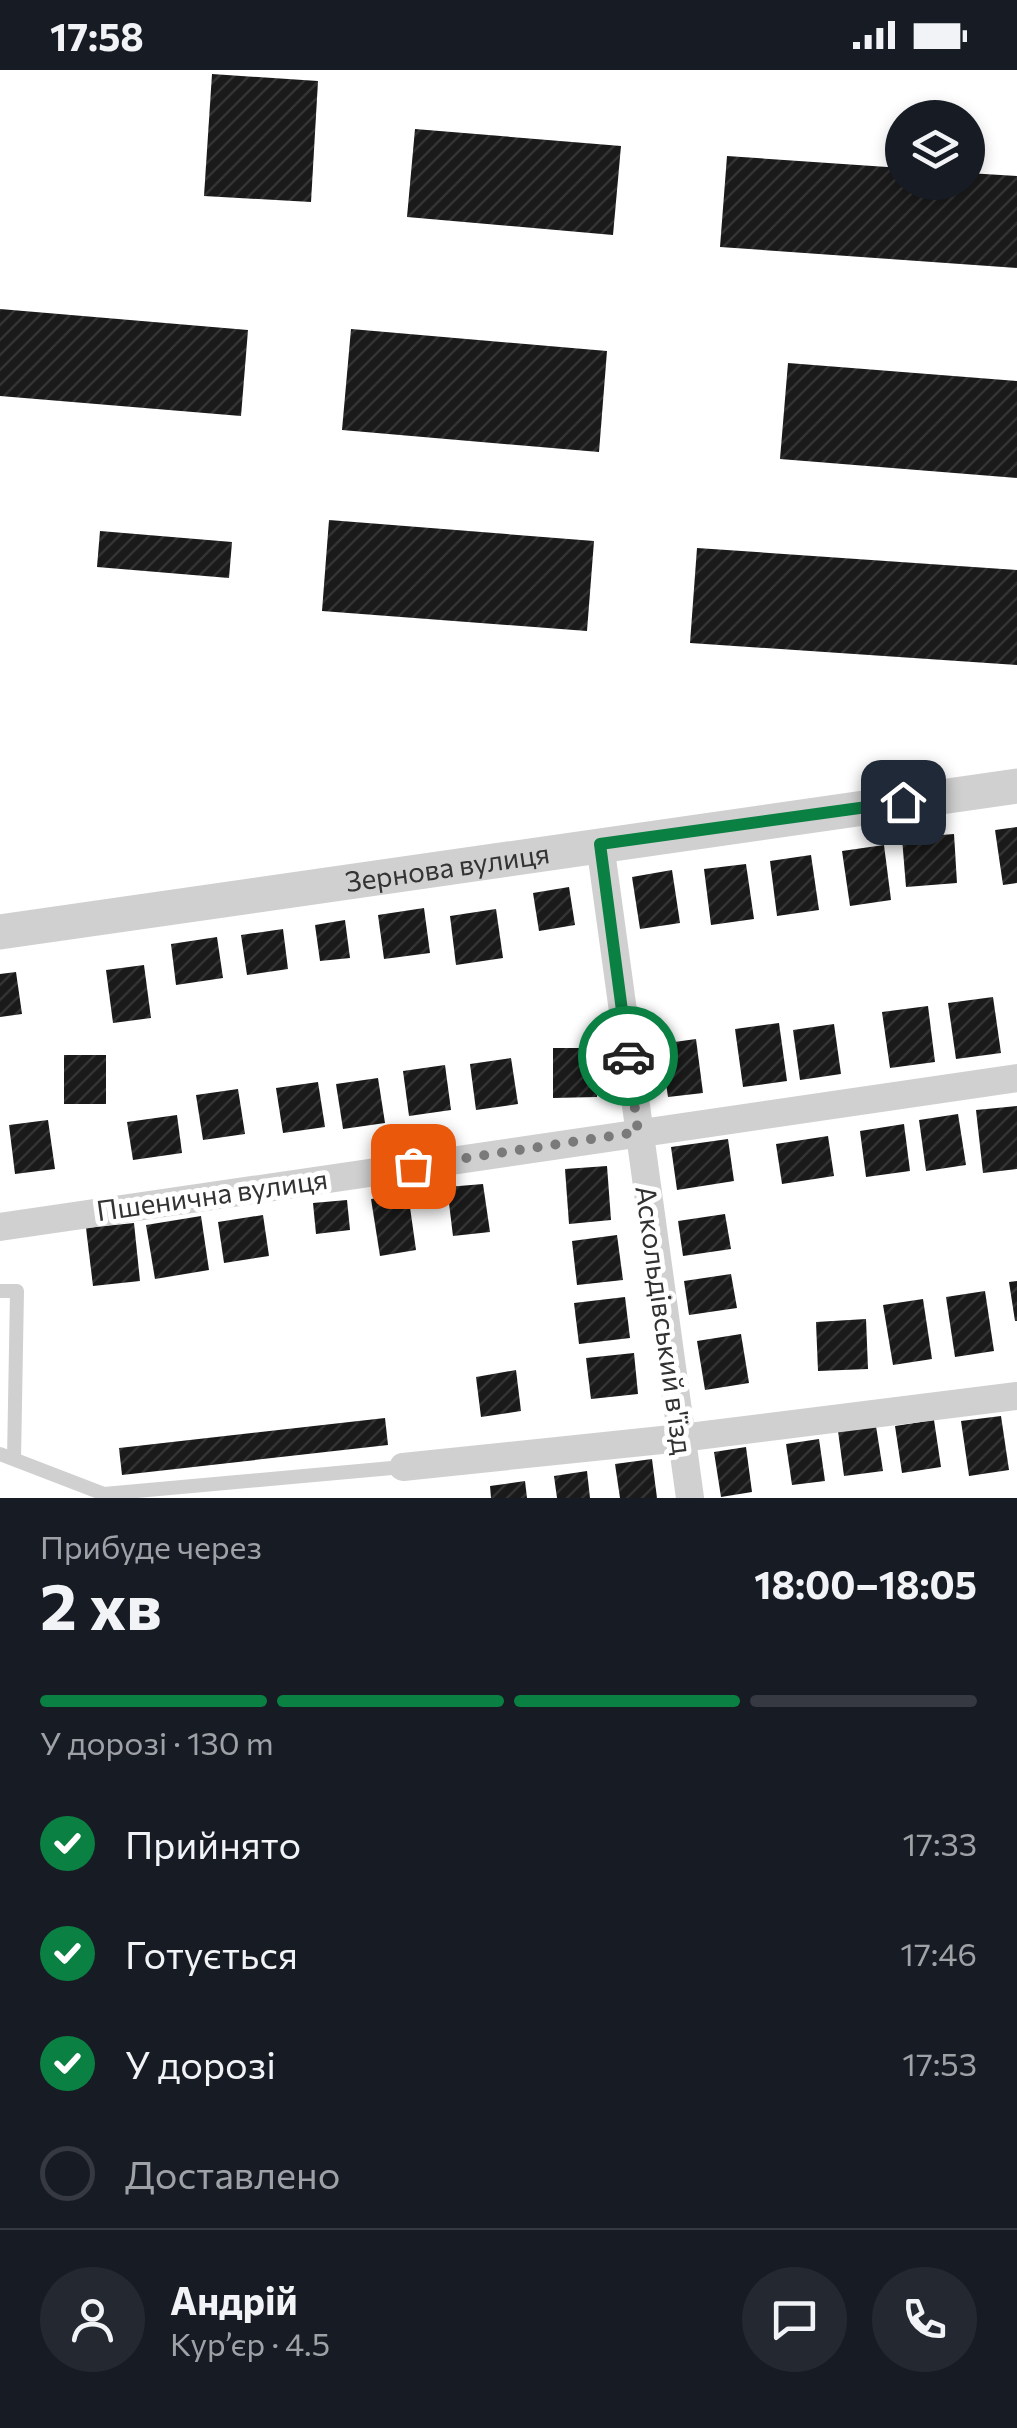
<!DOCTYPE html>
<html lang="uk">
<head>
<meta charset="utf-8">
<style>
  :root { --surface:#171b24; --page:#242831; --text:#f1f3f6; --muted:#9ea1a6; --line:#363941; --accent:#0b8043 }
  body { margin:0; font-family:Commissioner,sans-serif; background:var(--page); color:var(--text); height:100vh; display:flex; flex-direction:column; font-size:38px; white-space:nowrap }
  * { box-sizing:border-box; margin:0 }
  p { font-size:32px; color:var(--muted) }
  .icon { flex:none; width:55px; height:55px; fill:none; stroke:currentColor; stroke-width:2; stroke-linecap:round; stroke-linejoin:round }
  .map { position:relative; height:1428px; overflow:hidden }
  .sheet { display:flex; flex-direction:column; background:var(--surface); flex:1 }
  .sheet>* { flex:none }
  .fabs { position:absolute; left:885px; top:30px; display:grid; gap:20px }
  .fabs a { display:grid; place-items:center; width:100px; height:100px; border-radius:50%; background:var(--surface); box-shadow:0 5px 15px #0003; font-size:50px }
  .pin { position:absolute; display:grid; place-items:center; width:85px; height:85px; color:#fff; margin:-42px; border-radius:20px; box-shadow:0 5px 15px #0006 }
  .courier { position:absolute; display:grid; place-items:center; width:100px; height:100px; margin:-50px; border:8px solid #0b8043; border-radius:50%; background:#fff; color:#222; box-shadow:0 2px 12px #0007 }
  .headline em { font-style:normal; font-weight:700 }
  .headline div { display:flex; flex-direction:column-reverse }
  .headline { display:flex; align-items:center; justify-content:space-between; height:170px; padding:0 40px }
  h1 { font-size:65px; font-weight:700; line-height:75px }
  .bar { display:grid; grid-template-columns:repeat(4,1fr); gap:15px 10px; align-content:center; height:120px; padding:0 40px }
  .bar i { height:12px; border-radius:8px; background:var(--line) }
  .bar .selected { background:var(--accent) }
  .bar p { grid-column:span 4 }
  .line { display:flex; align-items:center; gap:25px; padding:0 40px; border-top:2px solid var(--line) }
  .line div { flex:1 }
  .round { display:grid; place-items:center; flex:none; width:105px; height:105px; border-radius:52px; background:var(--page) }
  ol { padding:0 40px; list-style:none }
  li { display:flex; align-items:center; gap:30px; height:110px }
  li p { margin-inline-start:auto }
  li .icon { padding:10px; border-radius:50%; background:var(--accent); color:#fff; stroke-width:4 }
  li:last-child { color:var(--muted) }
  li i { width:55px; height:55px; border:5px solid var(--line); border-radius:50% }
  .status { display:flex; justify-content:space-between; align-items:center; height:70px; padding:0 50px; background:var(--surface); direction:ltr }
  .status svg { height:28px; fill:currentColor }
  .map>svg:first-child { display:block }
</style>
</head>
<body>
<div class="status"><b>17:58</b><svg viewBox="0 0 49 12"><path d="M0 12V9h3v3zM5 12V6h3v6zM10 12V3h3v9zM15 12V0h3v12zM26 1h20v11H26zM47 4h2v5h-2z"/></svg></div>
<div class="map">
<svg width="1017" height="1428" viewBox="0 0 1017 1428">
  <defs>
    <pattern id="building-hatch" width="6" height="6" patternUnits="userSpaceOnUse" patternTransform="scale(2.5)"><rect width="6" height="6" fill="#1a1a1a"/><path d="M-1 1l2-2M0 6l6-6M5 7l2-2" fill="none" stroke="#333"/></pattern>
  </defs>
  <rect width="100%" height="100%" fill="#fff"/>
  <g fill="url(#building-hatch)">
    <polygon points="212,4 318,11 311,132 204,126"/>
    <polygon points="415,59 621,76 613,165 407,147"/>
    <polygon points="727,86 902,98 902,112 968,112 968,103 1017,106 1017,198 720,177"/>
    <polygon points="0,239 248,260 241,346 0,326"/>
    <polygon points="351,259 607,281 599,382 342,360"/>
    <polygon points="788,293 1017,311 1017,408 780,389"/>
    <polygon points="329,450 594,471 587,561 322,541"/>
    <polygon points="100,461 232,472 229,508 97,497"/>
    <polygon points="697,478 1017,500 1017,595 690,573"/>
    <polygon points="1017,757 1017,813 1003,815 995,760"/>
    <polygon points="954,764 957,813 906,817 902,768"/>
    <polygon points="884,775 891,830 850,836 842,781"/>
    <polygon points="811,785 819,840 777,846 770,791"/>
    <polygon points="746,794 754,849 711,855 704,799"/>
    <polygon points="672,800 680,853 640,859 632,807"/>
    <polygon points="569,817 575,855 539,861 533,823"/>
    <polygon points="424,838 430,883 384,889 378,845"/>
    <polygon points="496,839 503,888 456,895 450,846"/>
    <polygon points="345,850 350,888 320,891 315,855"/>
    <polygon points="283,859 288,899 247,905 241,865"/>
    <polygon points="217,867 223,908 176,915 171,874"/>
    <polygon points="144,895 151,948 113,953 106,900"/>
    <polygon points="16,902 22,944 0,947 0,904"/>
    <polygon points="993,927 1001,983 956,989 948,933"/>
    <polygon points="928,936 935,992 890,998 882,942"/>
    <polygon points="779,953 787,1011 743,1017 735,959"/>
    <polygon points="834,954 841,1004 800,1010 793,960"/>
    <polygon points="696,969 703,1023 668,1027 660,974"/>
    <polygon points="553,978 597,978 597,1027 553,1028"/>
    <rect x="64" y="985" width="42" height="49"/>
    <polygon points="511,988 518,1034 476,1040 470,994"/>
    <polygon points="445,995 451,1040 409,1046 403,1001"/>
    <polygon points="378,1008 385,1053 343,1059 336,1014"/>
    <polygon points="318,1012 325,1057 283,1063 276,1018"/>
    <polygon points="238,1019 245,1064 203,1070 196,1025"/>
    <polygon points="1017,1036 1017,1099 983,1103 976,1040"/>
    <polygon points="958,1044 966,1095 926,1101 919,1050"/>
    <polygon points="177,1045 182,1083 133,1090 127,1052"/>
    <polygon points="48,1050 55,1099 15,1104 9,1055"/>
    <polygon points="904,1054 910,1101 866,1107 860,1061"/>
    <polygon points="828,1066 834,1106 782,1114 776,1074"/>
    <polygon points="728,1069 734,1111 677,1120 671,1077"/>
    <polygon points="607,1096 611,1150 569,1154 565,1099"/>
    <polygon points="483,1114 490,1162 453,1166 447,1117"/>
    <polygon points="408,1123 416,1180 380,1186 371,1129"/>
    <polygon points="347,1130 350,1160 316,1164 313,1133"/>
    <polygon points="725,1144 731,1179 683,1186 678,1151"/>
    <polygon points="263,1145 269,1186 224,1193 218,1152"/>
    <polygon points="201,1146 209,1200 155,1209 146,1155"/>
    <polygon points="134,1153 140,1211 93,1216 86,1158"/>
    <polygon points="617,1165 623,1210 577,1215 572,1171"/>
    <polygon points="731,1204 737,1238 689,1245 684,1211"/>
    <polygon points="1017,1211 1017,1251 1015,1251 1009,1212"/>
    <polygon points="985,1221 994,1281 955,1287 946,1227"/>
    <polygon points="625,1227 630,1268 579,1274 574,1233"/>
    <polygon points="923,1229 932,1289 893,1295 883,1235"/>
    <polygon points="866,1249 868,1299 818,1301 816,1252"/>
    <polygon points="741,1264 749,1313 705,1320 697,1271"/>
    <polygon points="634,1283 638,1324 591,1329 586,1288"/>
    <polygon points="516,1300 521,1341 481,1347 476,1307"/>
    <polygon points="1001,1346 1009,1400 969,1406 961,1351"/>
    <polygon points="385,1348 388,1375 122,1405 119,1378"/>
    <polygon points="934,1350 941,1397 902,1403 895,1356"/>
    <polygon points="876,1356 883,1401 844,1406 838,1361"/>
    <polygon points="819,1369 825,1411 792,1415 786,1374"/>
    <polygon points="746,1377 752,1422 721,1427 714,1382"/>
    <polygon points="652,1389 657,1428 620,1428 615,1394"/>
    <polygon points="587,1401 590,1428 557,1428 554,1406"/>
    <polygon points="525,1411 527,1428 491,1428 490,1416"/>
  </g>
  <g fill="none" stroke-linecap="round" stroke-linejoin="round">
    <g stroke="#d0d0d0" stroke-width="14">
      <polyline points="0,1221 17,1221 14,1389"/>
      <polyline points="0,1384 104,1424 403,1397"/>
    </g>
    <g stroke="#d0d0d0" stroke-width="28">
      <polyline points="600,774 690,1428"/>
      <polyline points="0,1157 1017,1008"/>
      <polyline points="403,1397 681,1368 1017,1326"/>
    </g>
    <path stroke="#d0d0d0" stroke-width="35" id="s1" d="M0,862l1017,-146"/>
  </g>
  <g fill="none" stroke-linecap="round" stroke-linejoin="round">
    <polyline stroke="#7a7a7a" stroke-width="10" stroke-dasharray="0 18" points="413,1096 638,1062 628,986"/>
    <polyline stroke="#0b8043" stroke-width="12" points="628,986 600,774 903,732"/>
  </g>
  <g text-anchor="middle" stroke-width="10" stroke-linejoin="round" paint-order="stroke">
    <g font-size="28" fill="#333" stroke="#fff">
      <text dy="10" stroke="none"><textPath href="#s1" startOffset="452">Зернова вулиця</textPath></text>
      <text transform="translate(212 1125) rotate(-8)" y="10">Пшенична вулиця</text>
      <text transform="translate(664 1250) rotate(82)" y="10">Аскольдівський в'їзд</text>
    </g>
  </g>
</svg>
<div class="fabs">
<a><svg class="icon" aria-label="layers" viewBox="0 0 24 24"><path d="M12 4l9 5-9 5-9-5zM3 14l9 5 9-5"/></svg></a>
</div>
<div class="pin" style="left:413px;top:1096px;background:#ea580c"><svg class="icon" aria-label="bag" viewBox="0 0 24 24"><path d="M5 8h14l-1 12H6zM9 8a3 3 0 0 1 6 0"/></svg></div>
<div class="pin" style="left:903px;top:732px;background:#1f2937"><svg class="icon" aria-label="home" viewBox="0 0 24 24"><path d="M3 11l9-7 9 7M6 9v11h12V9"/></svg></div>
<div class="courier" style="left:628px;top:986px"><svg class="icon" aria-label="car" viewBox="0 0 24 24"><path d="M5 17H2v-5l4-1 3-4h7l3 4 3 1v5h-3M9 17h6M6 11h13"/><circle cx="7" cy="17" r="2"/><circle cx="17" cy="17" r="2"/></svg></div>
</div>
<section class="sheet">
<div class="headline"><div><h1>2 хв</h1><p>Прибуде через</p></div><em>18:00–18:05</em></div>
<div class="bar"><i class="selected"></i><i class="selected"></i><i class="selected"></i><i></i><p>У дорозі · 130 m</p></div>
<ol>
<li><svg class="icon" aria-label="check" viewBox="0 0 24 24"><path d="M5 12l5 5 9-10"/></svg>Прийнято<p>17:33</p></li>
<li><svg class="icon" aria-label="check" viewBox="0 0 24 24"><path d="M5 12l5 5 9-10"/></svg>Готується<p>17:46</p></li>
<li><svg class="icon" aria-label="check" viewBox="0 0 24 24"><path d="M5 12l5 5 9-10"/></svg>У дорозі<p>17:53</p></li>
<li><i></i>Доставлено</li>
</ol>
<div class="line" style="height:180px"><a class="round"><svg class="icon" aria-label="person" viewBox="0 0 24 24"><circle cx="12" cy="8" r="4"/><path d="M4 21q1-7 8-7t8 7"/></svg></a><div><b>Андрій</b><p>Кур’єр · 4.5</p></div><a class="round"><svg class="icon" aria-label="chat" viewBox="0 0 24 24"><path d="M4 5h16v11H9l-5 4z"/></svg></a><a class="round"><svg class="icon" aria-label="phone" viewBox="0 0 24 24"><path d="M5 4h4l2 5-3 2q2 4 5 5l2-3 5 2v4C11 20 4 13 5 4z"/></svg></a></div>
</section>
</body>
</html>
